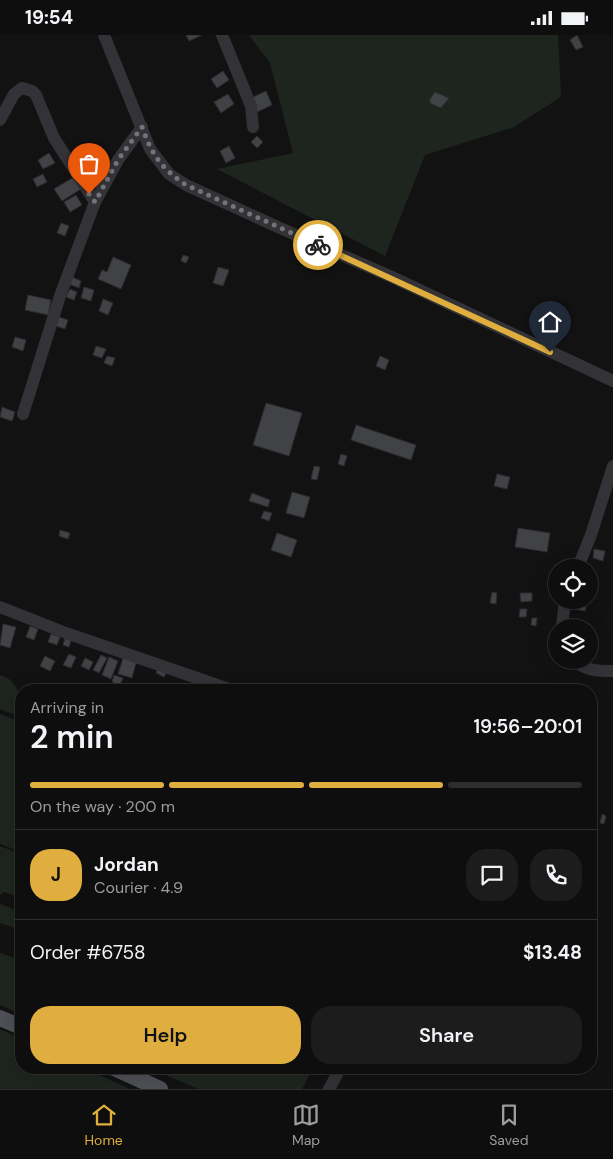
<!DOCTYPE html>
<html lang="en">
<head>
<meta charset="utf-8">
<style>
  :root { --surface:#0e0e0e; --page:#1c1c1c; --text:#f1f3f6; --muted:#9b9c9e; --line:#2e2e2e; --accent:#dfae3e }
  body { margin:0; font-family:"DM Sans",sans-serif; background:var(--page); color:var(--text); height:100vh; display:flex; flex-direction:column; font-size:19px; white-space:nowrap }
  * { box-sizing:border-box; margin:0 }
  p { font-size:16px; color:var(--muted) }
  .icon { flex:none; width:28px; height:28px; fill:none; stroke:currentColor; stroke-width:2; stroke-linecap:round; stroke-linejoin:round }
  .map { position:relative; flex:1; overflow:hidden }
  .side { position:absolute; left:15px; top:649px; width:582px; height:390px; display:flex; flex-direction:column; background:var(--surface); border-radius:20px; box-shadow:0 5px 20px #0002,0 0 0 1px var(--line) }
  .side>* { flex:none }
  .buttons { position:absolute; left:548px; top:524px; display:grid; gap:10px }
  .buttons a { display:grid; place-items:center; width:50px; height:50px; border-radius:50%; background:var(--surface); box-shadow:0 5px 20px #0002,0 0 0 1px var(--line); font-size:25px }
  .pin { position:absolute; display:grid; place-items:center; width:42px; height:42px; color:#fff; margin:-51px -21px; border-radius:50% 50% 50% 0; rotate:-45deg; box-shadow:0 0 5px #0007 }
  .pin .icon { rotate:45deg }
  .courier { position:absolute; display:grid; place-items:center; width:50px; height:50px; margin:-25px; border:4px solid #dfae3e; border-radius:50%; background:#fff; color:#222; box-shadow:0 1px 6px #0007 }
  .headline em { font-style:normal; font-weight:600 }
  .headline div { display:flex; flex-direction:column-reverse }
  .headline { display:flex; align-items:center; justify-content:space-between; height:85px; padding:0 15px }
  h1 { font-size:32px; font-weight:600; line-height:38px }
  .bar { display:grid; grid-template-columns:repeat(4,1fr); gap:8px 5px; align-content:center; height:60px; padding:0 15px }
  .bar i { height:6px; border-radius:4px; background:var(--line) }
  .bar .selected { background:var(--accent) }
  .bar p { grid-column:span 4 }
  .line { display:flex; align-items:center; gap:12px; padding:0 15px; border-top:1px solid var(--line) }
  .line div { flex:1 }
  .round { display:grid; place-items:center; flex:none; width:52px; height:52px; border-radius:20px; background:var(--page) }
  .cta { display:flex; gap:10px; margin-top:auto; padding:10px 15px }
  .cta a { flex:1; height:58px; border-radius:20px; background:var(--accent); color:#111; font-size:20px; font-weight:600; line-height:58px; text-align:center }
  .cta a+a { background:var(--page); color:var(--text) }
  .status { display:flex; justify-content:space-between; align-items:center; height:35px; padding:0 25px; background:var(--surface); direction:ltr }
  .status svg { height:14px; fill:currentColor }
  .menu { display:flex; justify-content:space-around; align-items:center; height:70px; border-top:1px solid var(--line); background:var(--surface); font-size:14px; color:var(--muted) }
  .menu a { display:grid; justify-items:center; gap:2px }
  .menu .selected { color:var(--accent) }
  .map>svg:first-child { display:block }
</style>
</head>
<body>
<div class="status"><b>19:54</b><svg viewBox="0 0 49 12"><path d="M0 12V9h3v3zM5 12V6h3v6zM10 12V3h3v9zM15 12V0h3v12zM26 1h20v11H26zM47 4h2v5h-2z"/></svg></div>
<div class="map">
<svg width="613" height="1054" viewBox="0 0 613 1054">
  <rect width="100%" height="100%" fill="#121213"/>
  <g fill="#1e251f">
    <polygon points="249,0 558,0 561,62 514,92 425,120 385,221 217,134 293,118 270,28"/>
    <path d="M0,640c20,6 21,24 21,42l-21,-8z"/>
    <polygon points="0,679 21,687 21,817 0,809"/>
    <polygon points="0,811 21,819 21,863 4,857 0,860"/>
    <polygon points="0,869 21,877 21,895 0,888"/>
    <polygon points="0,918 21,925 21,979 0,970"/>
    <polygon points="0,994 21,1004 21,1032 84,1033 130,1054 0,1054"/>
    <polygon points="148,1033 313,1033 302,1054 199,1054"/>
  </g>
  <g fill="#414246" stroke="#2c2c2f">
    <polygon points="186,0 202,0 189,6"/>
    <polygon points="577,0 583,12 576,15 570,5"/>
    <polygon points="223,36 229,45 217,53 211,44"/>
    <polygon points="266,56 272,70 257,77 251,63"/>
    <polygon points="435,57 449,63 441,73 430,68 430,64"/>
    <polygon points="228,59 234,69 221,78 214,67"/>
    <polygon points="257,101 263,107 257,113 251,107"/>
    <polygon points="229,111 235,123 226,128 220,116"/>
    <polygon points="49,118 55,128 43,134 38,125"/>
    <polygon points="43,139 47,147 37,152 33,144"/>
    <polygon points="74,142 81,154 62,166 54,154"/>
    <polygon points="76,160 82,170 70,177 64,167"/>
    <polygon points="61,188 69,191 65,201 57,198"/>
    <polygon points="183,220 189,222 186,228 181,226"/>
    <polygon points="113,222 131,230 121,254 98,244 102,235 107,237"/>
    <polygon points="218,232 229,235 223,251 213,248"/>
    <polygon points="72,242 81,246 79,253 69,249"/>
    <polygon points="84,252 94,255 91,266 81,263"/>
    <polygon points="70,254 77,257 74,265 66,262"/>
    <polygon points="28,260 51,265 48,280 25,275"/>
    <polygon points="103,264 113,268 108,280 99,276"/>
    <polygon points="59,282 68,285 65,294 56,291"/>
    <polygon points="15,302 26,305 23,316 12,312"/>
    <polygon points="96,311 106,314 102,323 93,320"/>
    <polygon points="107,321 115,323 112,331 104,328"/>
    <polygon points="380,321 389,325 385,335 376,331"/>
    <polygon points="266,368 302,378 289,421 253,410"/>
    <polygon points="2,372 15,377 12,386 0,382"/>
    <polygon points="356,390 416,410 411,425 351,405"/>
    <polygon points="341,419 347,421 344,431 338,429"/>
    <polygon points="314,431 320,432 317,445 311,444"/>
    <polygon points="497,439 510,442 507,454 494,451"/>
    <polygon points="292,457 310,462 304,483 286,478"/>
    <polygon points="252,458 270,465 268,472 249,466"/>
    <polygon points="264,476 272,478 269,486 261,483"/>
    <polygon points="518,493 550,498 547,517 515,512"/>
    <polygon points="60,495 70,498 68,504 59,501"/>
    <polygon points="277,498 297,505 291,522 271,515"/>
    <polygon points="594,514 605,516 603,526 593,523"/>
    <polygon points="555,530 565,532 556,532 556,540 553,539"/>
    <polygon points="492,557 497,558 496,569 490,568"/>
    <polygon points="520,558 532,558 532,566 521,567"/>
    <polygon points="576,569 586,572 585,576 575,574"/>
    <polygon points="520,574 527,574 526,582 519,582"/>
    <polygon points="532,583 537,583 536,591 531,590"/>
    <polygon points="3,589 16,592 10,613 0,610"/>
    <polygon points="30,591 38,594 34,605 26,602"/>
    <polygon points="51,599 60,602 57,610 48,607"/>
    <polygon points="65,603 71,605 69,612 63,610"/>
    <polygon points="69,619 76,622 71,633 63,630"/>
    <polygon points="101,620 107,623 99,638 93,635"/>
    <polygon points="124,620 137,624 132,643 118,639"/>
    <polygon points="45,621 55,626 50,636 40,631"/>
    <polygon points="109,622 118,626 111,644 102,640"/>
    <polygon points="85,623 93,627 89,635 81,631"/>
    <polygon points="158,633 167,636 164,642 156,638"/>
    <polygon points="114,640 123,643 120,650 112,647"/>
    <polygon points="602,779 606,781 604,789 600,788"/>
  </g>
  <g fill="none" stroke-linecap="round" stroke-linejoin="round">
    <g stroke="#333337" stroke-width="12">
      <polyline points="104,0 150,114 169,139 186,150 280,193 392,242 613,346"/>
      <polyline points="222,0 251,71 253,92"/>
      <polyline points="0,85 14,59 22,53 32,56 36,60 54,103 95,167 60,261 23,379"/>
      <polyline points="95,167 118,125 142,92"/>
      <polyline points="578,532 591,500 613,431"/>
      <polyline points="0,572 66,598 232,655"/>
      <polyline points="562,592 565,565"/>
      <path d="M574,625c11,11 24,11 39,11"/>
      <polyline points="329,1054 341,1032"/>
    </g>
    <g stroke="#4f5056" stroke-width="16">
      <polyline points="0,983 21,992"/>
      <polyline points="112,1032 160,1054"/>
    </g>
  </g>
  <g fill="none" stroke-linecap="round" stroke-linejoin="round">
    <path stroke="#71747a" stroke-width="5" stroke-dasharray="0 9" d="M89,159l6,8 23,-42 24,-33c10,28 19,41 44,58l132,60"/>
    <polyline stroke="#dfae3e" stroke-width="6" points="318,210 550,317"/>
  </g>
</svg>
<div class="buttons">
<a><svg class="icon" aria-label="locate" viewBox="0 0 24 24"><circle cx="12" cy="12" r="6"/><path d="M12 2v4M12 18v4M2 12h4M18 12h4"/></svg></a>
<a><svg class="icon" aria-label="layers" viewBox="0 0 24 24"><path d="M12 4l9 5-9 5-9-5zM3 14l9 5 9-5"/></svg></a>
</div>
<div class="pin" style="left:89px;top:159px;background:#ea580c"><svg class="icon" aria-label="bag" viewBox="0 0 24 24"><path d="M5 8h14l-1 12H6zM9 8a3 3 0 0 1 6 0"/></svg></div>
<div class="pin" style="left:550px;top:317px;background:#1f2937"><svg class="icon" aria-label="home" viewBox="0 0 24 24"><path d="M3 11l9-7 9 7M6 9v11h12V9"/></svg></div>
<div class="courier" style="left:318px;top:210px"><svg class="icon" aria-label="bike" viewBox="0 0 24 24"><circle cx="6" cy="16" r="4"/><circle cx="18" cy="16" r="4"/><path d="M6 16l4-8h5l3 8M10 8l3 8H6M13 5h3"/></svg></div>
<section class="side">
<div class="headline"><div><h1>2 min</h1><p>Arriving in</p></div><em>19:56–20:01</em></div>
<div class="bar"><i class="selected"></i><i class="selected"></i><i class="selected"></i><i></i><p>On the way · 200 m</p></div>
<div class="line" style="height:90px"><b class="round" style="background:var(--accent);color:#111">J</b><div><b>Jordan</b><p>Courier · 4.9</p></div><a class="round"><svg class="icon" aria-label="chat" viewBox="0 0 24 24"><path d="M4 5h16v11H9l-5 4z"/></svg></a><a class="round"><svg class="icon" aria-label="phone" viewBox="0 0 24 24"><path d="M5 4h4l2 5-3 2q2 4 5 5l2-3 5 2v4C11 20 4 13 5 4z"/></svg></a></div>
<div class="line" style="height:65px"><div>Order #6758</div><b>$13.48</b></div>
<div class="cta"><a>Help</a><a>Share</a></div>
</section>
</div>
<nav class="menu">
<a class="selected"><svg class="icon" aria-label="home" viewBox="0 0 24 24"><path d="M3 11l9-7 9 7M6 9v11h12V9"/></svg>Home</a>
<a><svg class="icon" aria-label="map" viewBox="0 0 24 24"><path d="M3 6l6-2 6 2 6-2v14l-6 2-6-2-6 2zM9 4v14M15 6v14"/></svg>Map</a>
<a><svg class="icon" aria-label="saved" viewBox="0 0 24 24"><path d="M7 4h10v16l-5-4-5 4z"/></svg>Saved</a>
</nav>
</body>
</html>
